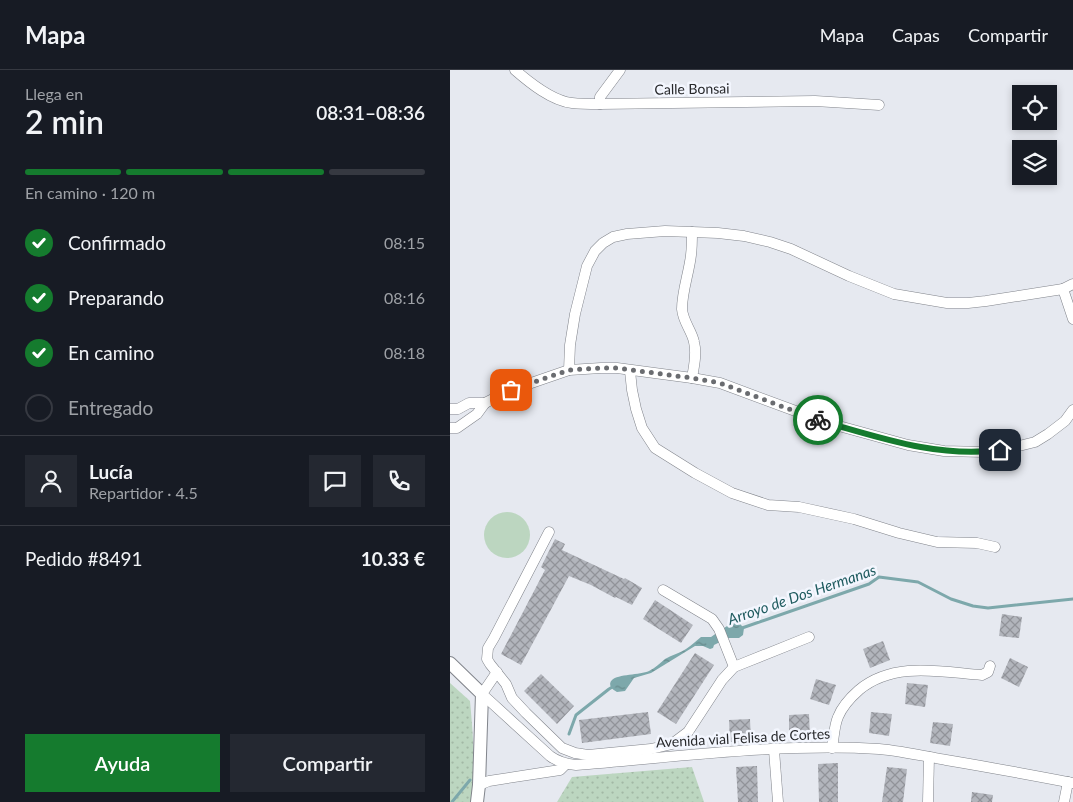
<!DOCTYPE html>
<html lang="es">
<head>
<meta charset="utf-8">
<style>
  :root { --surface:#171b24; --page:#242831; --text:#f1f3f6; --muted:#9ea1a6; --line:#363941; --accent:#157b2e }
  body { margin:0; font-family:Lato,sans-serif; background:var(--page); color:var(--text); height:100vh; display:flex; flex-direction:column; font-size:19px; white-space:nowrap }
  * { box-sizing:border-box; margin:0 }
  p { font-size:16px; color:var(--muted) }
  .icon { flex:none; width:28px; height:28px; fill:none; stroke:currentColor; stroke-width:2; stroke-linecap:round; stroke-linejoin:round }
  .map { position:relative; flex:1; overflow:hidden }
  .side { display:flex; flex-direction:column; background:var(--surface); width:450px }
  .side>* { flex:none }
  .controls { position:absolute; left:562px; top:15px; display:grid; gap:10px }
  .controls a { display:grid; place-items:center; width:45px; height:45px; border-radius:0px; background:var(--surface); box-shadow:0 2px 8px #0003; font-size:25px }
  .pin { position:absolute; display:grid; place-items:center; width:42px; height:42px; color:#fff; margin:-21px; border-radius:10px; box-shadow:0 2px 8px #0006 }
  .courier { position:absolute; display:grid; place-items:center; width:50px; height:50px; margin:-25px; border:4px solid #157b2e; border-radius:50%; background:#fff; color:#222; box-shadow:0 1px 6px #0007 }
  .headline em { font-style:normal; font-weight:600 }
  .headline div { display:flex; flex-direction:column-reverse }
  .headline { display:flex; align-items:center; justify-content:space-between; height:85px; padding:0 25px }
  h1 { font-size:32px; font-weight:600; line-height:38px }
  .bar { display:grid; grid-template-columns:repeat(4,1fr); gap:8px 5px; align-content:center; height:60px; padding:0 25px }
  .bar i { height:6px; border-radius:4px; background:var(--line) }
  .bar .current { background:var(--accent) }
  .bar p { grid-column:span 4 }
  .line { display:flex; align-items:center; gap:12px; padding:0 25px; border-top:1px solid var(--line) }
  .line div { flex:1 }
  .round { display:grid; place-items:center; flex:none; width:52px; height:52px; border-radius:0px; background:var(--page) }
  ol { padding:0 25px; list-style:none }
  li { display:flex; align-items:center; gap:15px; height:55px }
  li p { margin-inline-start:auto }
  li .icon { padding:5px; border-radius:50%; background:var(--accent); color:#fff; stroke-width:4 }
  li:last-child { color:var(--muted) }
  li i { width:28px; height:28px; border:2px solid var(--line); border-radius:50% }
  .cta { display:flex; gap:10px; margin-top:auto; padding:10px 25px }
  .cta a { flex:1; height:58px; border-radius:0px; background:var(--accent); color:#fff; font-size:20px; font-weight:600; line-height:58px; text-align:center }
  .cta a+a { background:var(--page); color:var(--text) }
  header { display:flex; align-items:center; gap:30px; box-sizing:border-box; height:70px; padding:0 25px; background:var(--surface); border-bottom:1px solid var(--line) }
  header strong { font-size:24px }
  nav { display:flex; gap:28px; margin-inline-start:auto; font-size:18px }
  main { display:flex; flex:1; min-height:0 }
  .map>svg:first-child { display:block }
</style>
</head>
<body>
<header>
<strong>Mapa</strong>
<nav><a>Mapa</a><a>Capas</a><a>Compartir</a></nav>
</header>
<main>
<section class="side">
<div class="headline"><div><h1>2 min</h1><p>Llega en</p></div><em>08:31–08:36</em></div>
<div class="bar"><i class="current"></i><i class="current"></i><i class="current"></i><i></i><p>En camino · 120 m</p></div>
<ol>
<li><svg class="icon" aria-label="check" viewBox="0 0 24 24"><path d="M5 12l5 5 9-10"/></svg>Confirmado<p>08:15</p></li>
<li><svg class="icon" aria-label="check" viewBox="0 0 24 24"><path d="M5 12l5 5 9-10"/></svg>Preparando<p>08:16</p></li>
<li><svg class="icon" aria-label="check" viewBox="0 0 24 24"><path d="M5 12l5 5 9-10"/></svg>En camino<p>08:18</p></li>
<li><i></i>Entregado</li>
</ol>
<div class="line" style="height:90px"><a class="round"><svg class="icon" aria-label="person" viewBox="0 0 24 24"><circle cx="12" cy="8" r="4"/><path d="M4 21q1-7 8-7t8 7"/></svg></a><div><b>Lucía</b><p>Repartidor · 4.5</p></div><a class="round"><svg class="icon" aria-label="chat" viewBox="0 0 24 24"><path d="M4 5h16v11H9l-5 4z"/></svg></a><a class="round"><svg class="icon" aria-label="phone" viewBox="0 0 24 24"><path d="M5 4h4l2 5-3 2q2 4 5 5l2-3 5 2v4C11 20 4 13 5 4z"/></svg></a></div>
<div class="line" style="height:65px"><div>Pedido #8491</div><b>10.33 €</b></div>
<div class="cta"><a>Ayuda</a><a>Compartir</a></div>
</section>
<div class="map">
<svg width="623" height="732" viewBox="0 0 623 732">
  <defs>
    <pattern id="grass-dots" width="8" height="8" patternUnits="userSpaceOnUse" patternTransform="scale(1.25)"><rect width="8" height="8" fill="#bcd6c0"/><path d="M2 2h.1M6 6h.1" fill="none" stroke="#a2b8a5" stroke-width="1.8" stroke-linecap="round"/></pattern>
    <pattern id="water-ripples" width="26" height="14" patternUnits="userSpaceOnUse" patternTransform="scale(1.25)"><rect width="26" height="14" fill="#7da8ab"/><path d="M2 4q2-2 4 0t4 0M15 11q2-2 4 0t4 0" fill="none" stroke="#66898b"/></pattern>
    <pattern id="building-cross-hatch" width="8" height="8" patternUnits="userSpaceOnUse" patternTransform="scale(1.25)"><rect width="8" height="8" fill="#b2b5bc"/><path d="M0 0l8 8M0 8l8-8" fill="none" stroke="#919399"/></pattern>
  </defs>
  <rect width="100%" height="100%" fill="#e6e9f0"/>
  <g fill="url(#grass-dots)">
    <path d="M0,613l20,18c3,33 6,68 1,101h-21z"/>
    <polygon points="242,697 254,732 107,732 122,707"/>
  </g>
  <circle fill="#bcd6c0" cx="57" cy="465" r="23"/>
  <path fill="url(#water-ripples)" d="M286,553l4,1 4,4 -1,7 -4,3h-11l-14,7 -1,3 -3,1 -7,-3h-8l-44,27 -17,5 -9,13 -8,1c-4,-2 -10,-7 -5,-12 6,-6 28,-5 37,-9 6,-3 11,-8 16,-12 7,-4 15,-6 21,-10 6,-4 10,-8 15,-12h10l19,-13z"/>
  <g fill="none" stroke-linecap="round" stroke-linejoin="round">
    <g stroke="#7da8ab" stroke-width="3">
      <polyline points="292,558 419,514 429,507 468,512 501,529 523,536 538,538 623,529"/>
      <polyline points="119,664 126,645 159,619 164,616"/>
      <polyline points="2,732 20,710"/>
    </g>
  </g>
  <g fill="url(#building-cross-hatch)">
    <polygon points="105,469 115,474 112,480 174,509 175,508 192,518 182,535 166,527 165,528 141,515 119,506 71,595 51,584 95,500 91,497"/>
    <polygon points="205,530 243,555 231,573 193,549"/>
    <polygon points="552,544 572,547 569,568 549,566"/>
    <polygon points="433,571 440,590 420,598 413,579"/>
    <polygon points="245,583 264,595 226,654 207,642"/>
    <polygon points="560,588 578,597 569,617 551,608"/>
    <polygon points="91,604 124,636 107,654 74,621"/>
    <polygon points="366,609 386,615 379,635 360,629"/>
    <polygon points="457,613 478,615 475,637 455,634"/>
    <polygon points="198,642 201,664 132,673 129,650"/>
    <polygon points="421,642 442,644 439,666 419,663"/>
    <polygon points="359,644 360,666 339,666 339,645"/>
    <polygon points="300,649 301,671 280,672 279,650"/>
    <polygon points="483,652 503,654 500,676 480,673"/>
    <polygon points="388,693 388,732 369,732 368,694"/>
    <polygon points="307,696 308,732 288,732 286,697"/>
    <polygon points="437,697 457,699 453,732 432,732"/>
    <polygon points="522,722 543,725 542,732 521,732"/>
  </g>
  <g fill="none" stroke-linecap="round" stroke-linejoin="round">
    <defs>
      <g id="minor">
        <path d="M65,0c15,13 37,31 57,33 9,1 19,1 28,1l215,-3 64,4"/>
        <polyline points="150,34 150,27 170,0"/>
        <path d="M242,162c0,7 0,15 -1,23 -2,18 -9,36 -9,54 1,13 10,22 12,33 3,12 0,24 -2,36"/>
        <polyline points="613,219 623,214"/>
        <polyline points="119,300 120,275 125,244 137,196 145,181 153,173 163,167 177,164 215,161 242,162 268,163 294,166 320,172 341,179 399,206 444,224 497,233 518,233 536,231 613,219 623,249"/>
        <polyline points="180,301 182,320 186,339 192,358 205,378 245,403 282,423 318,435 349,437 404,449 449,463 487,472 527,473 545,477"/>
        <polyline points="0,339 8,339 19,333 35,333 61,320 119,300 151,298 167,298 242,308 270,313 378,353 458,375 494,381 533,382 569,376 585,372 598,364 615,351 623,340"/>
        <polyline points="0,358 7,358 27,344 35,333"/>
        <polyline points="99,462 44,568 38,578 37,589 40,594 56,614 62,628 76,643 112,678 125,683 138,685 201,679 222,674 238,662 272,610 284,597 359,567"/>
        <polyline points="213,520 262,549 269,559 284,597"/>
        <path d="M47,602l-15,22 68,62c8,6 15,8 26,9 100,-8 202,-22 303,-16 22,2 45,7 67,11 42,7 85,15 127,23"/>
        <path d="M382,678c2,-10 2,-22 6,-31 4,-10 13,-20 21,-27 35,-29 82,-18 123,-15l6,-3 2,-6"/>
        <polyline points="324,680 328,732"/>
        <polyline points="29,715 39,711 110,700 116,694"/>
        <polyline points="478,732 479,687"/>
        <polyline points="614,732 618,712"/>
      </g>
      <polyline id="tertiary" points="0,593 32,624 29,715 27,732"/>
    </defs>
    <use href="#minor" stroke="#81848b" stroke-width="11"/>
    <use href="#tertiary" stroke="#81848b" stroke-width="14"/>
    <use href="#minor" stroke="#fff" stroke-width="10"/>
    <use href="#tertiary" stroke="#fff" stroke-width="12"/>
  </g>
  <g fill="none" stroke-linecap="round" stroke-linejoin="round">
    <polyline stroke="#6a6c70" stroke-width="5" stroke-dasharray="0 9" points="61,320 119,300 152,298 167,298 242,308 270,313 368,350"/>
    <path stroke="#157b2e" stroke-width="6" d="M368,350l10,3c56,16 112,35 172,27"/>
  </g>
  <g text-anchor="middle" stroke-width="5" stroke-linejoin="round" paint-order="stroke">
    <g font-size="14" fill="#27282b" stroke="#f3f6fe">
      <text transform="translate(242 19) rotate(-1)" y="5">Calle Bonsai</text>
      <text transform="translate(293 668) rotate(-3)" y="5">Avenida vial Felisa de Cortes</text>
    </g>
    <g font-size="15" font-style="italic" fill="#205c60" stroke="#f3f6fe">
      <text transform="translate(352 525) rotate(-19)" y="5">Arroyo de Dos Hermanas</text>
    </g>
  </g>
</svg>
<div class="controls">
<a><svg class="icon" aria-label="locate" viewBox="0 0 24 24"><circle cx="12" cy="12" r="6"/><path d="M12 2v4M12 18v4M2 12h4M18 12h4"/></svg></a>
<a><svg class="icon" aria-label="layers" viewBox="0 0 24 24"><path d="M12 4l9 5-9 5-9-5zM3 14l9 5 9-5"/></svg></a>
</div>
<div class="pin" style="left:61px;top:320px;background:#ea580c"><svg class="icon" aria-label="bag" viewBox="0 0 24 24"><path d="M5 8h14l-1 12H6zM9 8a3 3 0 0 1 6 0"/></svg></div>
<div class="pin" style="left:550px;top:380px;background:#1f2937"><svg class="icon" aria-label="home" viewBox="0 0 24 24"><path d="M3 11l9-7 9 7M6 9v11h12V9"/></svg></div>
<div class="courier" style="left:368px;top:350px"><svg class="icon" aria-label="bike" viewBox="0 0 24 24"><circle cx="6" cy="16" r="4"/><circle cx="18" cy="16" r="4"/><path d="M6 16l4-8h5l3 8M10 8l3 8H6M13 5h3"/></svg></div>
</div>
</main>
</body>
</html>
